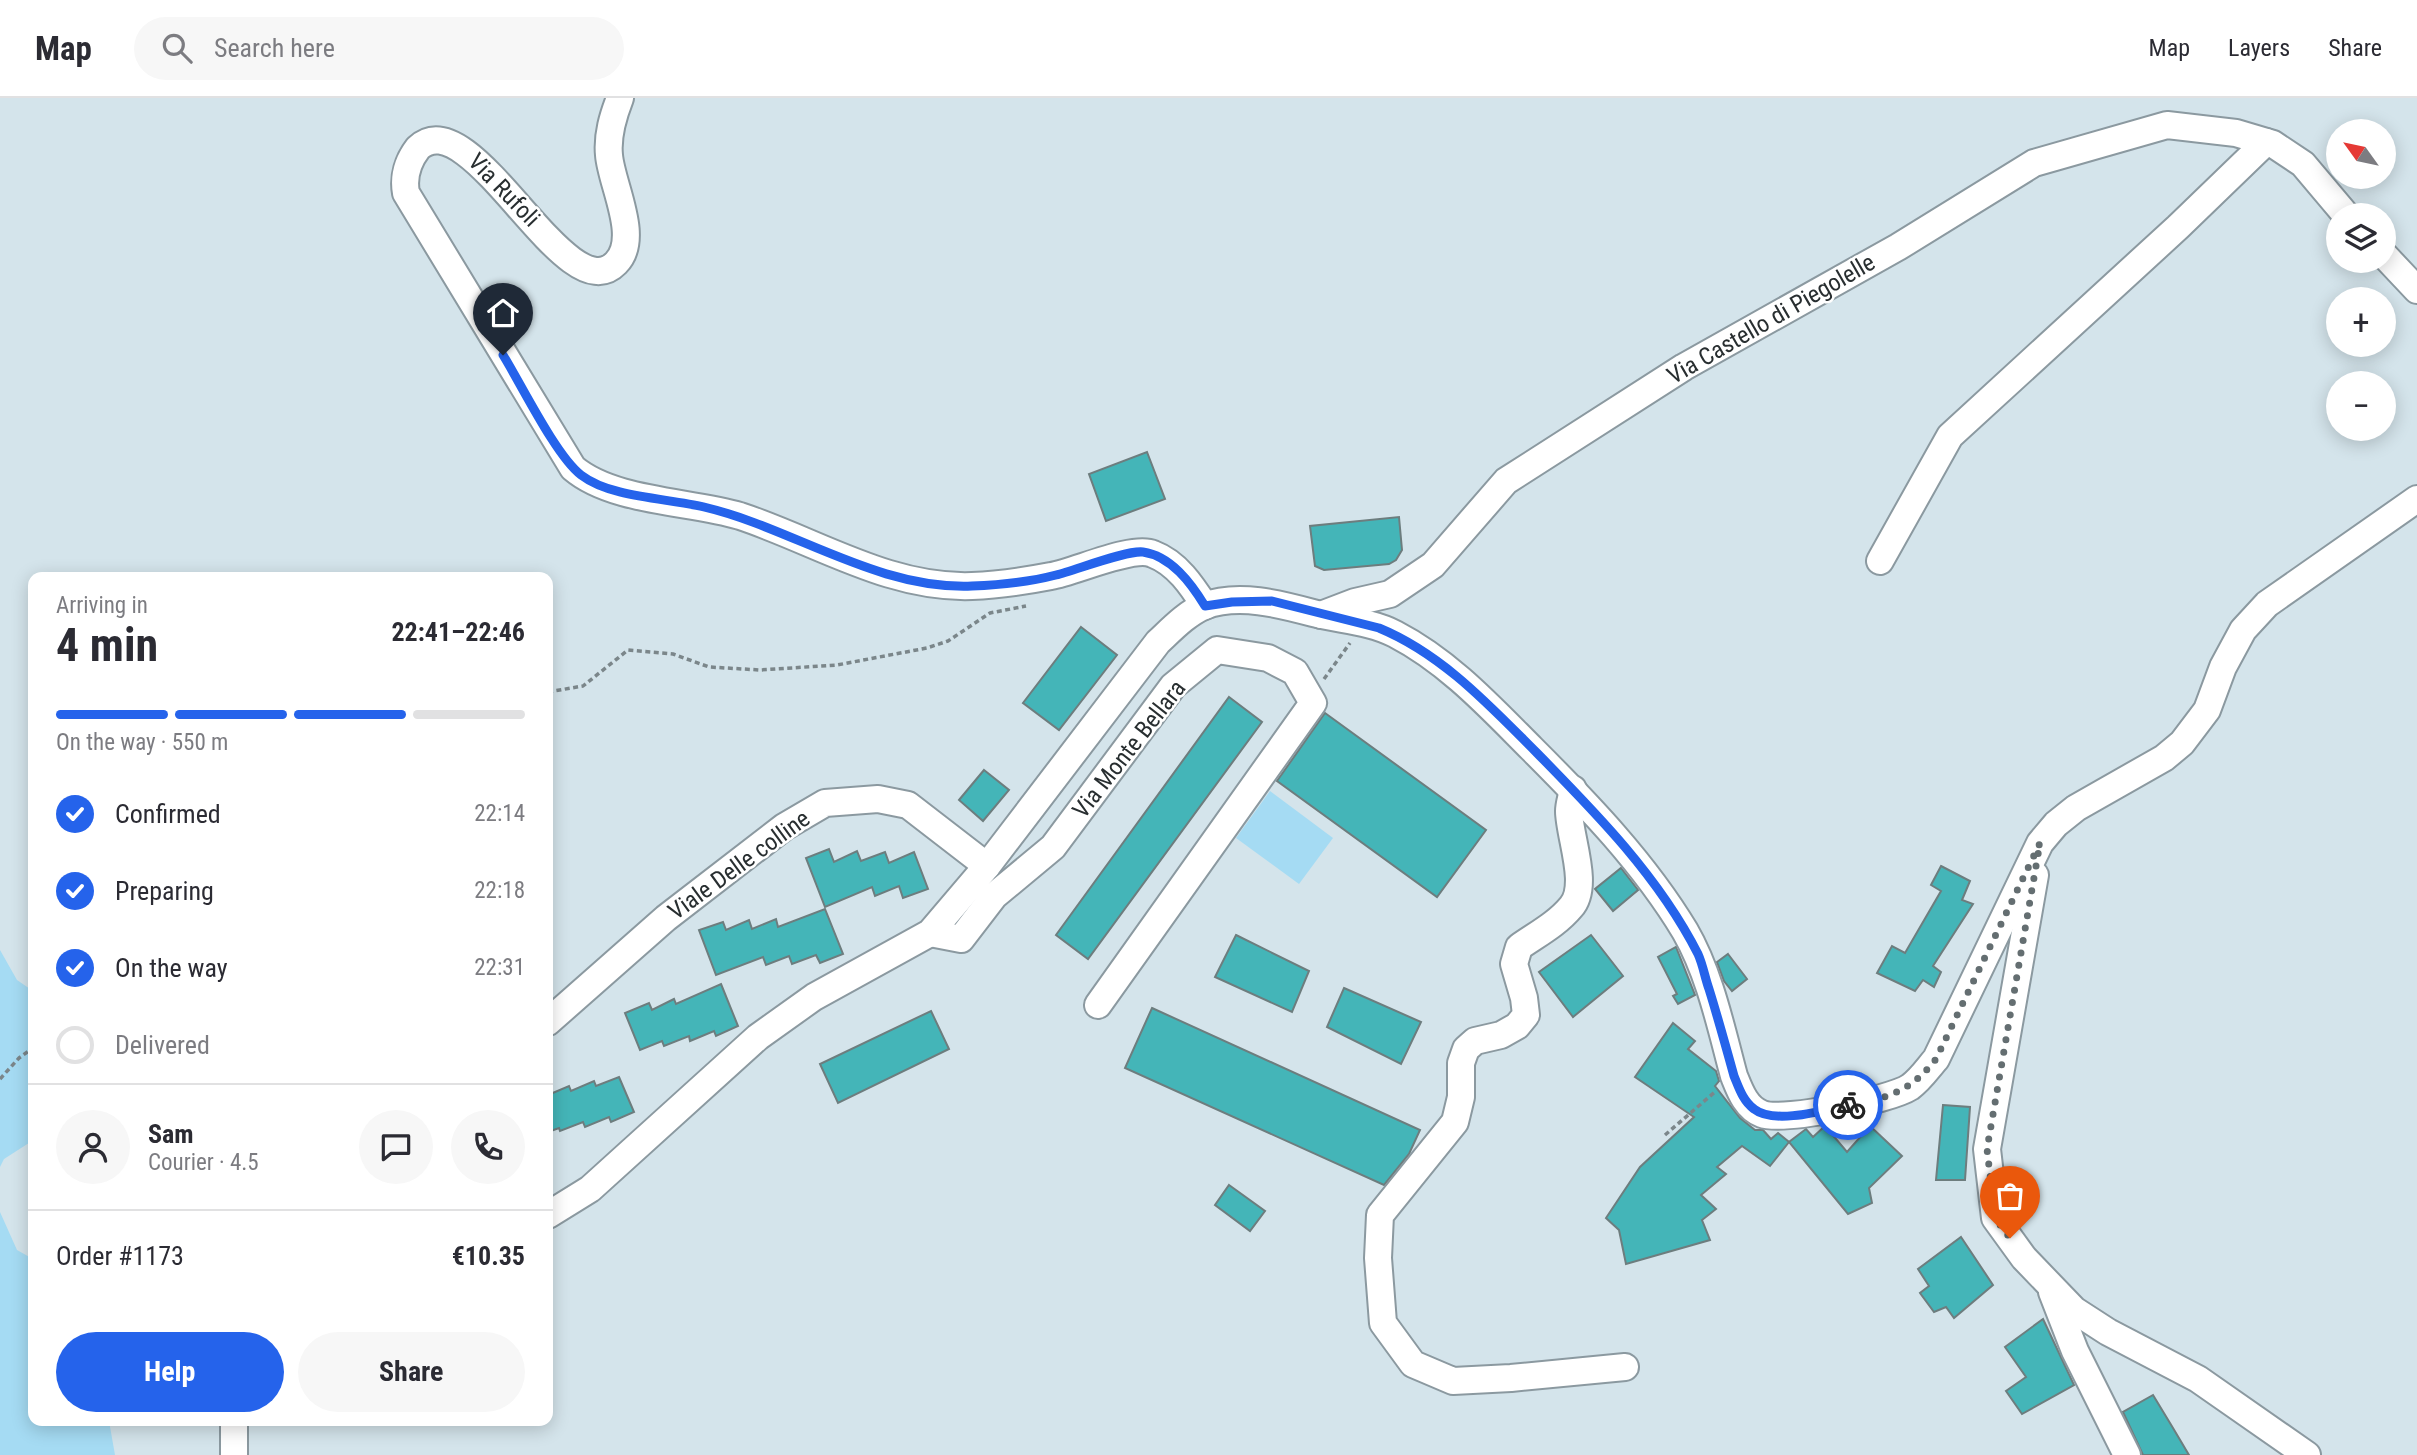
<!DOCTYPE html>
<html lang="en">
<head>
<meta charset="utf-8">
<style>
  :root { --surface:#fff; --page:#f7f7f7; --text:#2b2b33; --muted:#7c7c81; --line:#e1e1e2; --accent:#2563eb }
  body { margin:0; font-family:"Roboto Condensed",sans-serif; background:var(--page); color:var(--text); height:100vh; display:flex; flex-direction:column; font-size:26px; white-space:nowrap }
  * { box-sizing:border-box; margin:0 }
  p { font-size:23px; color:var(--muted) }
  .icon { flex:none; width:38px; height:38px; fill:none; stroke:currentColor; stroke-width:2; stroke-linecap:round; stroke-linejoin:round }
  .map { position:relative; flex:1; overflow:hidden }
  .details { position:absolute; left:28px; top:474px; width:525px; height:854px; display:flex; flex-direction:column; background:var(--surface); border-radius:14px; box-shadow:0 4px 18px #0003 }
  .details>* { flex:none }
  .needle { width:46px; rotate:303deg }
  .controls { position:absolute; left:2326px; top:21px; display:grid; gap:14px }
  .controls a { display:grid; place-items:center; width:70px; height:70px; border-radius:50%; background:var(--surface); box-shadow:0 4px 18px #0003; font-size:35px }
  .pin { position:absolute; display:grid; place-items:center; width:60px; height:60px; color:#fff; margin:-72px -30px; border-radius:50% 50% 50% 0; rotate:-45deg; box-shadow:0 0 7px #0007 }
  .pin .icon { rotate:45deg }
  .courier { position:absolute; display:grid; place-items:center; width:70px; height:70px; margin:-35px; border:5px solid #2563eb; border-radius:50%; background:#fff; color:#222; box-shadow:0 2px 9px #0007 }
  .summary em { font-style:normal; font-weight:700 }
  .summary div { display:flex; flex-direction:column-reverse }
  .summary { display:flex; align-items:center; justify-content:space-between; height:119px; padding:0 28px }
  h1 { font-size:46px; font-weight:700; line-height:52px }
  .bar { display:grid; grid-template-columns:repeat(4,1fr); gap:10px 7px; align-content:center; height:84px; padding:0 28px }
  .bar i { height:9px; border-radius:5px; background:var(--line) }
  .bar .selected { background:var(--accent) }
  .bar p { grid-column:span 4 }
  .line { display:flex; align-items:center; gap:18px; padding:0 28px; border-top:2px solid var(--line) }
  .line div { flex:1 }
  .round { display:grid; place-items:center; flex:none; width:74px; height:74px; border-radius:37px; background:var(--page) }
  ol { padding:0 28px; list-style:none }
  li { display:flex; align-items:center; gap:21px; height:77px }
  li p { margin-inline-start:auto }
  li .icon { padding:7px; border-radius:50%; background:var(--accent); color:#fff; stroke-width:4 }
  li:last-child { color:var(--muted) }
  li i { width:38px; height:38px; border:4px solid var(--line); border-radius:50% }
  .action { display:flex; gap:14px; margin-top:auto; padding:14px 28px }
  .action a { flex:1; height:80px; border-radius:42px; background:var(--accent); color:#fff; font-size:28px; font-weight:700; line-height:80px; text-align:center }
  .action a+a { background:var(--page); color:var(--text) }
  header { display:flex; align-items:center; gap:42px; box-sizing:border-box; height:98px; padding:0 35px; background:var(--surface); border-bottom:2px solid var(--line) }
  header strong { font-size:33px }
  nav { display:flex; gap:38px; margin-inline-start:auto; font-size:24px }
  .search { width:490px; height:63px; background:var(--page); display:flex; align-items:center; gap:18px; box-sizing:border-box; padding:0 24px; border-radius:38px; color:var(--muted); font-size:26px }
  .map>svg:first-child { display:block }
</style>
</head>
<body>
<header>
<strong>Map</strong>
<div class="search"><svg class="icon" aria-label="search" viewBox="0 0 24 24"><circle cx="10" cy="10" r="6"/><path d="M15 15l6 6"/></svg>Search here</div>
<nav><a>Map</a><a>Layers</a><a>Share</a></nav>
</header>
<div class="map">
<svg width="2417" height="1357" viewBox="0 0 2417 1357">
  <rect width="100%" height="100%" fill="#d4e4eb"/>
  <g fill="#a5dbf3">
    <polygon points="1270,693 1333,740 1299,786 1236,740"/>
    <polygon points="0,852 17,882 33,893 32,1043 4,1061 0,1069"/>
    <polygon points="0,1114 17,1152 33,1161 33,1323 109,1323 115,1357 0,1357"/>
  </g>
  <g fill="#44b5b8" stroke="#6d7d7e" stroke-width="2">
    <polygon points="1147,354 1165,401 1106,423 1089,376"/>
    <polygon points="1399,419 1402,452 1396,462 1389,466 1324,472 1315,468 1310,428"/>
    <polygon points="1081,529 1117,557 1059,632 1023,605"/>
    <polygon points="1229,599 1262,624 1088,861 1056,837"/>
    <polygon points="1325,615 1486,732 1437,799 1277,683"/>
    <polygon points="984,672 1009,692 983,723 959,702"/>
    <polygon points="829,751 834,764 857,753 861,763 885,754 889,765 914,754 928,791 903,800 899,788 875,798 872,789 825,809 806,760"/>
    <polygon points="1941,768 1970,783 1962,802 1973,806 1933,868 1941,874 1934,889 1923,882 1915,893 1877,875 1892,848 1905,855 1941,793 1931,787"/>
    <polygon points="1621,770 1638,792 1613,813 1595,791"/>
    <polygon points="825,811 843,856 820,865 816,857 792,866 789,858 766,867 763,859 716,877 699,832 723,824 726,832 749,822 752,831 776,821 778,829"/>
    <polygon points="1236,837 1309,873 1292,914 1215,879"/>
    <polygon points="1591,837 1623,878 1573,919 1539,874"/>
    <polygon points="1676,849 1695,897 1678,906 1673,898 1677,896 1658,859"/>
    <polygon points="1728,856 1747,881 1732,893 1724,883 1717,864"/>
    <polygon points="721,886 738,928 716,938 714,933 690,943 689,938 664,948 662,943 640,952 625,915 649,905 652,912 674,901 676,906"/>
    <polygon points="1344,890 1421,924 1401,966 1327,929"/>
    <polygon points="1152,910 1420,1032 1409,1056 1384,1087 1125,970"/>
    <polygon points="931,913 949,951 838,1005 820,966"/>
    <polygon points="1673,925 1695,943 1688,951 1716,973 1719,983 1715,988 1740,1020 1755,1032 1763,1032 1771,1041 1778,1035 1789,1044 1770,1068 1742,1048 1717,1069 1726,1076 1701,1097 1716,1111 1702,1122 1710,1142 1626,1166 1619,1132 1606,1120 1640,1069 1694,1019 1635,979"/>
    <polygon points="619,979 634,1014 611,1024 609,1019 585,1029 583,1024 560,1033 559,1030 548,1034 548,997 569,988 571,993 594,983 596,988"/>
    <polygon points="1943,1007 1970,1009 1965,1082 1936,1082"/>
    <polygon points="1825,1028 1847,1054 1870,1028 1902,1058 1869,1090 1872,1105 1848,1116 1789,1044 1806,1031 1813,1039"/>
    <polygon points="1229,1087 1265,1113 1250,1133 1215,1107"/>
    <polygon points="1961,1139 1993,1187 1954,1220 1946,1209 1934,1214 1920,1195 1929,1188 1918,1171"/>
    <polygon points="2043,1221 2074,1287 2022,1316 2006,1293 2026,1279 2005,1249"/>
    <polygon points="2153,1297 2173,1330 2189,1357 2143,1357 2123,1314"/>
  </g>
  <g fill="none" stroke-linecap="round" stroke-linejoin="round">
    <defs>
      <g id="minor">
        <path d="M620,0c-7,18 -13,37 -11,57 2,29 32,83 7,108 -50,52 -144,-165 -198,-115 -10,13 -15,29 -12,45l167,275c40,34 117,33 167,48 76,25 149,73 232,70 26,-1 53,-5 79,-10 24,-4 82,-31 102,-22 24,9 39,32 52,52"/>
        <polyline points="2384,157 2417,192"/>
        <polyline points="1880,463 1950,338 2178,129 2266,44"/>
        <polyline points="1321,517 1355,504 1390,496 1433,467 1506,383 1684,269 1898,149 2034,65 2167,27 2236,35 2273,46 2303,66 2346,117"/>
        <path d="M1573,691c-1,7 -4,15 -4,22 0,25 21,75 2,96 -14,17 -35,28 -52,40l-5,17 10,34 2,17 -9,11 -16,9 -26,6 -9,8 -5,14v34l-6,25 -75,93 -2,43 5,65 30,41 40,17 58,-3 114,-11"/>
        <polyline points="2035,777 1987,1051 1995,1120 2024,1160 2074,1212 2108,1234 2198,1281 2307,1357"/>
        <polyline points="930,835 961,841 994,798 1053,749 1173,588 1217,552 1268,560 1295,574 1313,605 1098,907"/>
        <polyline points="548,924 666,820 784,729 825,705 878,701 908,707 987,768"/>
        <path d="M548,1117l42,-26 168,-152 56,-40 116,-64 57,-67 171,-224c14,-13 28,-28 46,-36 34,-13 76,-2 109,7 27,7 57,8 82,21 54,28 95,73 137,115 56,56 112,114 153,182 25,43 36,97 49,145 6,15 12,32 28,38 22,8 128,-14 148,-27 11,-8 18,-19 26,-28l104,-216 16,-19 20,-16 88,-50 18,-15 25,-33 16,-43 20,-37 24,-26 150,-105"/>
        <polyline points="2052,1194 2075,1253 2127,1357"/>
        <polyline points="234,1357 234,1323"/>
      </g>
    </defs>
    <use href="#minor" stroke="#8b99a0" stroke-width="30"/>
    <g stroke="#7b868a" stroke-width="3.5" stroke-dasharray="5 3.5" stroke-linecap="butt">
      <polyline points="1324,581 1350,545"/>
      <polyline points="548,594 583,588 628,552 673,556 709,569 760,572 837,567 927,550 948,543 990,515 1026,508"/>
      <polyline points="0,981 19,960 33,950"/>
      <polyline points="1665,1037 1716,993"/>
    </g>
    <use href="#minor" stroke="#fff" stroke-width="26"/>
  </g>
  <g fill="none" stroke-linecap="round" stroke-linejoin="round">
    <path stroke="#646e71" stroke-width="7" stroke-dasharray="0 12.6" d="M1848,1007c40,-7 62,-13 88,-46l104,-216 -53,306 8,69 15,20"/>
    <path stroke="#2563eb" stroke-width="9" d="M503,257c18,29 53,101 78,120 30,23 86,23 123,32 89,21 173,83 268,79 28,-1 57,-4 84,-11 20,-5 71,-25 87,-23 28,4 48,31 62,54l27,-4 40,-1 107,27c63,26 110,77 157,124 60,61 123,125 162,202 5,11 7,24 11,35 9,29 17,58 25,87 5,12 9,25 20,33 20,16 71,1 94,-4"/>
  </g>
  <g text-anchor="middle" stroke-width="5" stroke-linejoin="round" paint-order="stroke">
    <g font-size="24" fill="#282e30" stroke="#fff">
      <text transform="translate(504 92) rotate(46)" y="8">Via Rufoli</text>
      <text transform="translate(1771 221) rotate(-30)" y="8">Via Castello di Piegolelle</text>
      <text transform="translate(1129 651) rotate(-52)" y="8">Via Monte Bellara</text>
      <text transform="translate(739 767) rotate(-36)" y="8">Viale Delle colline</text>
    </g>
  </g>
</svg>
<div class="controls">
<a><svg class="needle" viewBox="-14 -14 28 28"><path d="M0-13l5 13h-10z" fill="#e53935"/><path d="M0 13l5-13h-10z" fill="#7c7c81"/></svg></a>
<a><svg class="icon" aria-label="layers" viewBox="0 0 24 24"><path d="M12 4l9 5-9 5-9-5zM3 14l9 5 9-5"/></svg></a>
<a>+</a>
<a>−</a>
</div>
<div class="pin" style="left:2010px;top:1140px;background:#ea580c"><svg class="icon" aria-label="bag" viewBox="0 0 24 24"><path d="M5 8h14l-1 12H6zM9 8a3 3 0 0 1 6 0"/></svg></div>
<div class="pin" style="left:503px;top:257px;background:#1f2937"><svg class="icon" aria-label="home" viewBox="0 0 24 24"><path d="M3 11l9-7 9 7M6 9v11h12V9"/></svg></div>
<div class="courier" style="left:1848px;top:1007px"><svg class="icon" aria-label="bike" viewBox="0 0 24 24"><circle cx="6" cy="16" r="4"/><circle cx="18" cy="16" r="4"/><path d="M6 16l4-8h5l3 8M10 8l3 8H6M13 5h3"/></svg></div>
<section class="details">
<div class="summary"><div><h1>4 min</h1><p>Arriving in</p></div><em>22:41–22:46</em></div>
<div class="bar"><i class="selected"></i><i class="selected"></i><i class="selected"></i><i></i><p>On the way · 550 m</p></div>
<ol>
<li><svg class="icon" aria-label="check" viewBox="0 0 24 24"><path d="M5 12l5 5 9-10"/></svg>Confirmed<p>22:14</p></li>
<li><svg class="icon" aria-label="check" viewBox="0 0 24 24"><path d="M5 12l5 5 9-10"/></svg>Preparing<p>22:18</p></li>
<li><svg class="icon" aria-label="check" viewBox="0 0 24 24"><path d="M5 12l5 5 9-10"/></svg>On the way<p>22:31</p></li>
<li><i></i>Delivered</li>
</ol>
<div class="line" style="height:126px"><a class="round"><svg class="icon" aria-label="person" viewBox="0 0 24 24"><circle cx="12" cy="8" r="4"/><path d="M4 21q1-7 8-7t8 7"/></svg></a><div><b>Sam</b><p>Courier · 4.5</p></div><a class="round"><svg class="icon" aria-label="chat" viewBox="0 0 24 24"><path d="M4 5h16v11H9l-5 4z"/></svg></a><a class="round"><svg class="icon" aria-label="phone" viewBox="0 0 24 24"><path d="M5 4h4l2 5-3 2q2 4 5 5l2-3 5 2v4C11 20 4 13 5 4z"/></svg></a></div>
<div class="line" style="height:91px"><div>Order #1173</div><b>€10.35</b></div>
<div class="action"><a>Help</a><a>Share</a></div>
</section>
</div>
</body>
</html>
